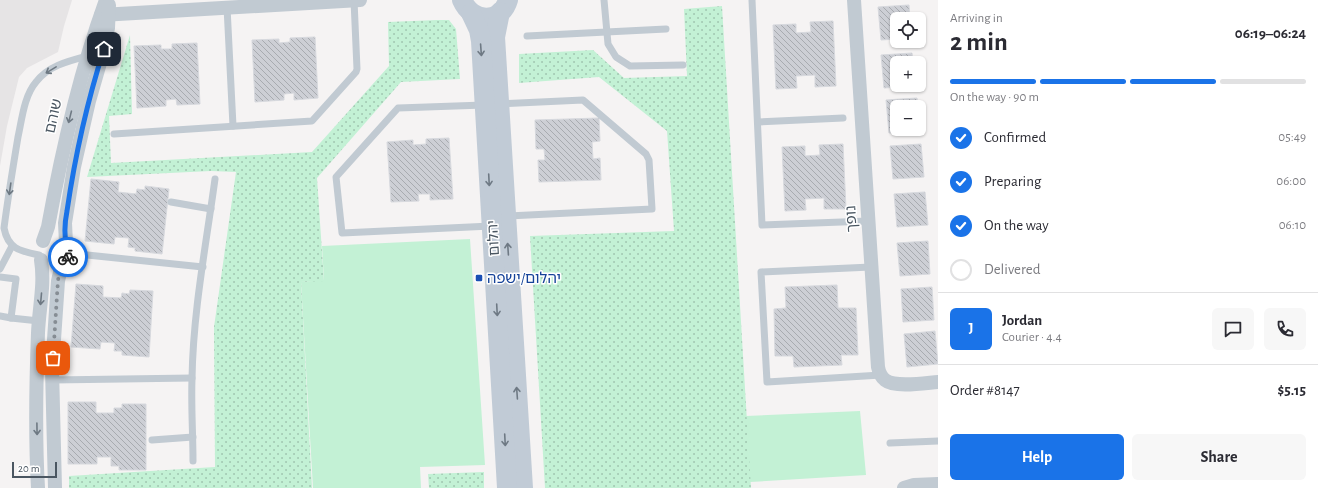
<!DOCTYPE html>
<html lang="en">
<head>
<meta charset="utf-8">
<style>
  :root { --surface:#fff; --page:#f7f7f7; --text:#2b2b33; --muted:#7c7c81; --line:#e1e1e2; --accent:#1a73e8 }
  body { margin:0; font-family:"Alegreya Sans","Noto Sans Hebrew",sans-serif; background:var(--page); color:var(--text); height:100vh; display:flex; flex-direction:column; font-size:15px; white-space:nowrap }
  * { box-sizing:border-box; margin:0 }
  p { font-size:13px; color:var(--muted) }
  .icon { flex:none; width:22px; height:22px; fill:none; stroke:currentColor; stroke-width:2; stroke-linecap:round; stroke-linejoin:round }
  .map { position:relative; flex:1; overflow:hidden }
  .sheet { display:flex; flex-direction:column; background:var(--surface); width:380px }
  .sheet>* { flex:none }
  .fabs { position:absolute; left:890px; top:12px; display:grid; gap:8px }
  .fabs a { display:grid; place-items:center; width:36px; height:36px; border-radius:6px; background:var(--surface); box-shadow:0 1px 3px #0004; font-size:20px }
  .scale { position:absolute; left:12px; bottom:10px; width:45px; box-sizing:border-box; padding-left:4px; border:2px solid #4a5661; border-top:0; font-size:11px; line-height:14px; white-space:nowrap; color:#4a5661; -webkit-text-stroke:3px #fff; paint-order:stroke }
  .pin { position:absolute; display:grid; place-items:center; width:34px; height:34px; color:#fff; margin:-17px; border-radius:8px; box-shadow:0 2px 6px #0006 }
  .courier { position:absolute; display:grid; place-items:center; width:40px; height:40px; margin:-20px; border:3px solid #1a73e8; border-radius:50%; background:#fff; color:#222; box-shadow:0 1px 5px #0007 }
  .summary em { font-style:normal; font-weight:700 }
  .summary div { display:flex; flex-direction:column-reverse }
  .summary { display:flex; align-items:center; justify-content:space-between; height:68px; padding:0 12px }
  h1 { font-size:26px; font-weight:700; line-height:30px }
  .bar { display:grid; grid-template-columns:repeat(4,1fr); gap:6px 4px; align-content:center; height:48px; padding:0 12px }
  .bar i { height:5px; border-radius:3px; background:var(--line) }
  .bar .on { background:var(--accent) }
  .bar p { grid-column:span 4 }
  .line { display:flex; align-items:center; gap:10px; padding:0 12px; border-top:1px solid var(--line) }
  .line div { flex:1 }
  .round { display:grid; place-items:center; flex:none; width:42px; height:42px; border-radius:6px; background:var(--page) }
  ol { padding:0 12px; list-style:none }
  li { display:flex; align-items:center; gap:12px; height:44px }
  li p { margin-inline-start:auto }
  li .icon { padding:4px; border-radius:50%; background:var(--accent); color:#fff; stroke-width:4 }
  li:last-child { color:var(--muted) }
  li i { width:22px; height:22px; border:2px solid var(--line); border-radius:50% }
  .action { display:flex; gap:8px; margin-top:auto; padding:8px 12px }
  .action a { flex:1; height:46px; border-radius:6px; background:var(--accent); color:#fff; font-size:16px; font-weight:700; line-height:46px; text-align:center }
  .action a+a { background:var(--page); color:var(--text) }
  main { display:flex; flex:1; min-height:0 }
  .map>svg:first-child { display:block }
</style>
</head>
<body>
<main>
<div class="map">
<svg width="938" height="488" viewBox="0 0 938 488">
  <defs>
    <pattern id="park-dots" width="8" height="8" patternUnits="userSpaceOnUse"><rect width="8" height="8" fill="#c3f1d5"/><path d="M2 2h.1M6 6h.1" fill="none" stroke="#a0c6b0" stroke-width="1.8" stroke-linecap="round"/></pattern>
    <pattern id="building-back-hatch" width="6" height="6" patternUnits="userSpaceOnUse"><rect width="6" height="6" fill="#cdcfd5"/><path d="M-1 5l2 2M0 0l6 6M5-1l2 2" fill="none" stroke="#a8abb0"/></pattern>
  </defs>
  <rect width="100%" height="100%" fill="#f5f3f3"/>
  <polygon fill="#e6e4e5" points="0,0 72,0 64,26 58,52 27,68 19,77 7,126 0,166"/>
  <g fill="#c3f1d5">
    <polygon points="470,239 485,465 420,467 421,488 313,488 301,282 324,280 322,246"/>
    <polygon points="860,411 866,475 750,482 746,416"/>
  </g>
  <g fill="url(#park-dots)">
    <polygon points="722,6 751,488 545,488 530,236 674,231 667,131 599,77 519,83 519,54 593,50 624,78 687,76 684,9"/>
    <polygon points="437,20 449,20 456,29 460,79 401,82 317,178 324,281 301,282 312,488 69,488 69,476 215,467 214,327 236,172 211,171 87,177 130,35 132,114 109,116 111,163 312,152 389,66 388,22"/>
    <polygon points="484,472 484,488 429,488 428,474"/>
  </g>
  <g fill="url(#building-back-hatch)" stroke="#d7d9de">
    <polygon points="909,5 910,19 897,19 897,39 881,40 878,7"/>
    <polygon points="833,21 836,86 815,87 815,75 796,76 797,88 776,89 773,25 796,24 796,33 811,32 810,22"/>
    <polygon points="315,37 318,98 294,100 294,93 284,94 284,100 255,102 252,40 279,39 279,43 290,42 290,38"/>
    <polygon points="197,43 200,104 177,105 176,99 166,100 166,106 137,108 134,46 161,45 161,49 172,49 172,44"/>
    <polygon points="912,53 913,63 897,63 897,85 914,85 914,86 884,88 881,55"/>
    <polygon points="917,98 918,107 897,107 897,129 919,129 919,123 920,131 889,133 886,100"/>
    <polygon points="599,118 600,141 592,142 593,159 600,158 601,180 539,182 538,160 545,160 544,149 536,149 535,120"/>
    <polygon points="449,138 453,199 430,200 430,194 418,194 419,201 391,202 387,142 413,140 413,145 426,144 426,139"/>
    <polygon points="843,144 846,209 824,209 824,198 805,199 806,210 785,211 782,147 805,146 805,156 820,155 819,145"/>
    <polygon points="921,144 924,177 893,179 890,146"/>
    <polygon points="91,179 119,182 118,192 136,194 137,189 145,190 145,186 169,189 162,254 135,251 135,248 128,247 129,238 115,237 114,244 85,241"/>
    <polygon points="925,192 928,225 897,227 894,194"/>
    <polygon points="928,241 930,274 900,276 897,243"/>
    <polygon points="76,284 103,286 103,297 121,298 122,293 129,294 130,290 153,291 149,357 122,355 122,351 114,351 115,343 101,342 100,349 71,347"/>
    <polygon points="837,285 838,308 856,308 858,355 841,355 842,365 794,367 793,356 775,356 774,309 786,308 785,287"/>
    <polygon points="932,287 934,320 903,322 901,289"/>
    <polygon points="935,331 938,364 907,367 904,334"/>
    <polygon points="68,402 96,402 96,413 114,413 114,408 122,408 122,404 146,404 146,470 119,470 119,466 111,466 111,457 97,457 97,464 68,464"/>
  </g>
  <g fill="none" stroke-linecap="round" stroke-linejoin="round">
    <g stroke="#c1cad2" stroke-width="7">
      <polyline points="604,0 608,44 616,57 630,66 683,65"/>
      <polyline points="752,0 762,225 868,221"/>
      <polyline points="227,7 233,126"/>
      <polyline points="527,36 666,29"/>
      <polyline points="499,104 583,100 646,154 649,160 652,209 507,216"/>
      <polyline points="484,105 398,108 336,177 342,233 491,226"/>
      <polyline points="758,122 843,118"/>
      <polyline points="114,134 312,121 356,72 357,69 354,0"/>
      <polyline points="171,202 211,209"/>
      <polyline points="68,253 203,267"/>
      <path d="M39,255c-19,-4 -31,-6 -35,-27 4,-31 9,-61 14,-91 4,-18 6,-41 18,-55 12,-16 32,-21 51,-26"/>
      <polyline points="871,267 761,272 767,382 881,375"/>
      <polyline points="0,269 12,246"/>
      <polyline points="0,277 16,279 11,318 0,316"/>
      <polyline points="11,318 39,321"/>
      <polyline points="53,380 192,378"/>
      <polyline points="152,440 193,437"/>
      <polyline points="890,443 938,441"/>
      <path d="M193,461c0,-27 -2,-55 -1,-82 1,-67 14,-134 23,-200"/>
    </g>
    <g stroke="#c1cad2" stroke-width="14">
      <path d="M854,0l24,367c1,5 3,10 7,13 10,8 40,3 53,2"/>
      <polyline points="101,15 360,0"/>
      <path d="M43,241l5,-14c14,-77 31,-153 58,-227"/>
      <polyline points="66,243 65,223 74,167 89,101 104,49 108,28 109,5"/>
      <path d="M38,488c-3,-52 -2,-104 0,-155 1,-25 7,-49 3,-73"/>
      <polyline points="55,488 52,369 58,281 61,268 64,262"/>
      <polyline points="904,488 914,485 938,484"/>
    </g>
    <g stroke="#c1cbd6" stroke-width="20">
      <path d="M462,0c10,23 39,24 46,0"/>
      <polyline points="500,12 495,37 523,488"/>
      <polyline points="471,13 479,30 481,41 507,488"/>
    </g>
  </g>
  <defs><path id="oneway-shaft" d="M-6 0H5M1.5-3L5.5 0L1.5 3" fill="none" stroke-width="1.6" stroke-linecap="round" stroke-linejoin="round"/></defs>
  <g stroke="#6e7984">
    <use href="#oneway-shaft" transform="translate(481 50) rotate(86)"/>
    <use href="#oneway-shaft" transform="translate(489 180) rotate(87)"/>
    <use href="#oneway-shaft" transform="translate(508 249) rotate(-94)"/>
    <use href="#oneway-shaft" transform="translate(497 310) rotate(87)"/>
    <use href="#oneway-shaft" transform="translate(517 393) rotate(-94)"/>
    <use href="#oneway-shaft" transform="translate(505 440) rotate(87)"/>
  </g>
  <g stroke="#6e7983">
    <use href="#oneway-shaft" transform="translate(51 70) rotate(149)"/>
    <use href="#oneway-shaft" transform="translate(70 117) rotate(104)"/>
    <use href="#oneway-shaft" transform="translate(10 189) rotate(98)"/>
    <use href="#oneway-shaft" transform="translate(41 299) rotate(95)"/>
    <use href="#oneway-shaft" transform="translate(37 429) rotate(89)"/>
  </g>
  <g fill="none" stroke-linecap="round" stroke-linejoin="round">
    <polyline stroke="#868d94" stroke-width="4" stroke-dasharray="0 7.2" points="53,358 58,280 61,268 68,257"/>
    <path stroke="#1a73e8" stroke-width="5" d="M68,257c1,-6 -1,-9 -2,-15 -2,-10 -1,-21 1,-31 8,-55 20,-109 37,-162"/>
  </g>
  <rect fill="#1a4fb4" stroke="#fff" stroke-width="1.5" x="475" y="274" width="8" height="8" rx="2"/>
  <g text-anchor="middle" stroke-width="3" stroke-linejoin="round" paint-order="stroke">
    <g font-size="15" fill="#4a5661" stroke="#fff">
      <text transform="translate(53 116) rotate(-77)" y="5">שוהם</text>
      <text transform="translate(851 219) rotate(-94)" y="5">נופך</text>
      <text transform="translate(493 238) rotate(-93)" y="5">יהלום</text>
    </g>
    <g font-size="15" fill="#164399" stroke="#fff" text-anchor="start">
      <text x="487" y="283">יהלום/ישפה</text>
    </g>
  </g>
</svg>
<div class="fabs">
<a><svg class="icon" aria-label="locate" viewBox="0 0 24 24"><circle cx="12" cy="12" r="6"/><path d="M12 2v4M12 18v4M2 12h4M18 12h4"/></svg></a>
<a>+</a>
<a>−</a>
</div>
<div class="scale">20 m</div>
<div class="pin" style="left:53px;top:358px;background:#ea580c"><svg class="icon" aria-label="bag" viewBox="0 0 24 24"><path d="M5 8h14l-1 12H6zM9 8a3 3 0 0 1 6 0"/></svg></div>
<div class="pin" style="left:104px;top:49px;background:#1f2937"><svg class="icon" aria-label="home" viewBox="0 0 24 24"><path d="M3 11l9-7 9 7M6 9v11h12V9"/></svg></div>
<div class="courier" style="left:68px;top:257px"><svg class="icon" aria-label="bike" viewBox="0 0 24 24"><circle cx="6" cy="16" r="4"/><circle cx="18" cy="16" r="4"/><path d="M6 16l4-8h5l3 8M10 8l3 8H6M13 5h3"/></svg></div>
</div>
<section class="sheet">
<div class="summary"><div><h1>2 min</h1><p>Arriving in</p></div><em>06:19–06:24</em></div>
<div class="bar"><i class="on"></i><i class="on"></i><i class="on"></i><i></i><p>On the way · 90 m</p></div>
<ol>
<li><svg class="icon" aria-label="check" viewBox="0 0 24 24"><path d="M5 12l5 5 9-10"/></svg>Confirmed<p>05:49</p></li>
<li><svg class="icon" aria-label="check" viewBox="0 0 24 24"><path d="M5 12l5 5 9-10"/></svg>Preparing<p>06:00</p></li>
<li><svg class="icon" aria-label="check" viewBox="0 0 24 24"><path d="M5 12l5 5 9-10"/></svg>On the way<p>06:10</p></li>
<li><i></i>Delivered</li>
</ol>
<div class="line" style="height:72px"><b class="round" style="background:var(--accent);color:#fff">J</b><div><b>Jordan</b><p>Courier · 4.4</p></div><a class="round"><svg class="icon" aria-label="chat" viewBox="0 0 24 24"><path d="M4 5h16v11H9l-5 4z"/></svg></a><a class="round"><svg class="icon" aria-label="phone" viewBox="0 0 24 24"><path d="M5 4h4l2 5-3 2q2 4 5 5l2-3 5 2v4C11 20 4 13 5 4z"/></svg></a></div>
<div class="line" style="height:52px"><div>Order #8147</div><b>$5.15</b></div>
<div class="action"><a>Help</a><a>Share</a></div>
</section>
</main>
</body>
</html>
